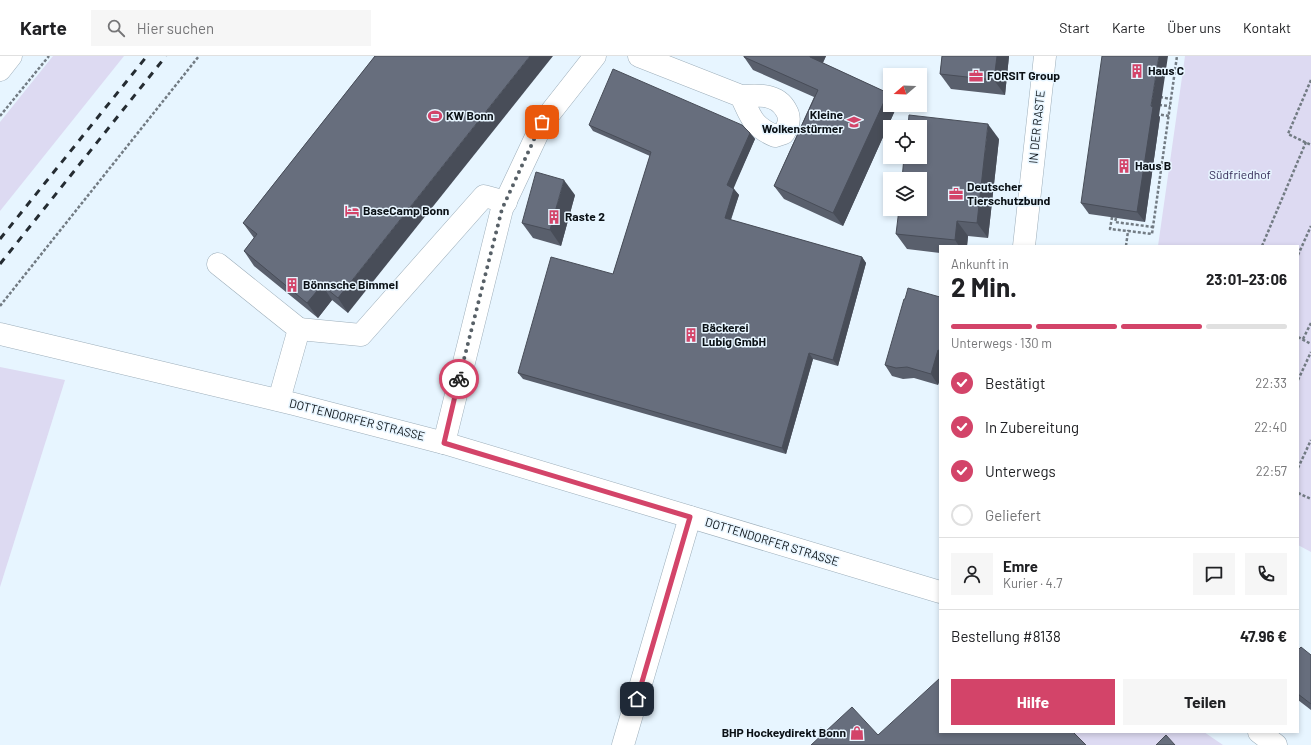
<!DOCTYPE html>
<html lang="de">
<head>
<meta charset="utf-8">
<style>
  :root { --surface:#fff; --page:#f6f6f6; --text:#202124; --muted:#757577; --line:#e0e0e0; --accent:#d34469 }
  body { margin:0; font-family:Barlow,sans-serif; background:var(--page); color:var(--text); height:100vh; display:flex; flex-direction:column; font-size:15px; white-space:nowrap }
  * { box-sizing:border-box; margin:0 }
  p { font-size:13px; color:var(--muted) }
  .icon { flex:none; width:22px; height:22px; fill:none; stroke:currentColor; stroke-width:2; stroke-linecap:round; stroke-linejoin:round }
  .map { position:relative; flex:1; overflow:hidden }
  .sheet { position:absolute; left:939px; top:189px; width:360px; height:488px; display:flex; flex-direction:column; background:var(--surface); border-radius:0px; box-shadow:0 2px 6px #0003 }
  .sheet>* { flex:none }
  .needle { width:26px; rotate:251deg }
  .buttons { position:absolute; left:883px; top:12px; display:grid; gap:8px }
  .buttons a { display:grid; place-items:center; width:44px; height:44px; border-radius:0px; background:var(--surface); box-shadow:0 2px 6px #0003; font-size:20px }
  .pin { position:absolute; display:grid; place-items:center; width:34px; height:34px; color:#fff; margin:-17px; border-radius:8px; box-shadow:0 2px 6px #0006 }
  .courier { position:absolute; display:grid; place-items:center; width:40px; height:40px; margin:-20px; border:3px solid #d34469; border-radius:50%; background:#fff; color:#222; box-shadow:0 1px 5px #0007 }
  .head em { font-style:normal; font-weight:700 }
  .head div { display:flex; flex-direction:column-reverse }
  .head { display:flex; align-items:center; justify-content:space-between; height:68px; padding:0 12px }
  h1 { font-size:26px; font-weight:700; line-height:30px }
  .bar { display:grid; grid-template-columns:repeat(4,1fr); gap:6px 4px; align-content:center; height:48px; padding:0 12px }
  .bar i { height:5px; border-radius:3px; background:var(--line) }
  .bar .on { background:var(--accent) }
  .bar p { grid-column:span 4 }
  .line { display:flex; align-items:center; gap:10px; padding:0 12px; border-top:1px solid var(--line) }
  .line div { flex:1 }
  .round { display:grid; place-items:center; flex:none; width:42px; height:42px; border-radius:0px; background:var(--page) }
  ol { padding:0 12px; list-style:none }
  li { display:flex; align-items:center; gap:12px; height:44px }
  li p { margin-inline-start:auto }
  li .icon { padding:4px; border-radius:50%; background:var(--accent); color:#fff; stroke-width:4 }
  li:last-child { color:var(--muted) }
  li i { width:22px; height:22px; border:2px solid var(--line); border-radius:50% }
  .cta { display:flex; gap:8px; margin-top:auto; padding:8px 12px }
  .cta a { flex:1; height:46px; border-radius:0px; background:var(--accent); color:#fff; font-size:16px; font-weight:700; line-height:46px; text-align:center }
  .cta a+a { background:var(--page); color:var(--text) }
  header { display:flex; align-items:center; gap:24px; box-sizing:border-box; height:56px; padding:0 20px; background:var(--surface); border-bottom:1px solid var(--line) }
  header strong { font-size:19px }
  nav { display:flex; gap:22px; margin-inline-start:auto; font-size:14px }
  .search { width:280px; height:36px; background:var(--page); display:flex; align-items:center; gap:10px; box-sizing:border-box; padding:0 14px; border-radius:0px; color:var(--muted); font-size:15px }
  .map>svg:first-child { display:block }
</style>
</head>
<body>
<header>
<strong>Karte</strong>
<div class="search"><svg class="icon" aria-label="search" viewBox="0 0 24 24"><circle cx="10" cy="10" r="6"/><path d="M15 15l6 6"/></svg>Hier suchen</div>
<nav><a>Start</a><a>Karte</a><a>Über uns</a><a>Kontakt</a></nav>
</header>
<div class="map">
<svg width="1311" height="689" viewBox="0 0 1311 689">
  <rect width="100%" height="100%" fill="#e7f5ff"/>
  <g fill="#dddaf2">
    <polygon points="53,0 124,0 0,155 0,66"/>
    <polygon points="1185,0 1311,0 1311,496 1298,489 1298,190 1158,190"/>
    <polygon points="0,311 65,324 0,531"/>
    <polygon points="940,676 1204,676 1223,689 898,689"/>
  </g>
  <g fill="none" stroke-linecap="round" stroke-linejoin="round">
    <defs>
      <g id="minor">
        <path d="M639,0l102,40c16,-1 36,-3 45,14 5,8 3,15 -2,23l-9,3c-23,-10 -24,-19 -34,-40"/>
        <polyline points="1024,190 1045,0"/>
        <polyline points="218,208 299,273 279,344"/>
        <polyline points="299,273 361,279 484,140 506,146"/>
        <polyline points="444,387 502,153 543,66 595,0"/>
        <polyline points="623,689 690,461"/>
      </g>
      <g id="major">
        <polyline points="0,14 11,0"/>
        <polyline points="0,278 294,348 444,387 940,536"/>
        <polyline points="1259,676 1276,689"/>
      </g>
    </defs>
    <use href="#minor" stroke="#9daeba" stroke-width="23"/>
    <use href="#major" stroke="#9daeba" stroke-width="23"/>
    <g stroke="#727b83" stroke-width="2.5" stroke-dasharray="3 2" stroke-linecap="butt">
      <polyline points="1311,24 1288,78 1311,89"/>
      <polyline points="1160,41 1171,43"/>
      <polyline points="1159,49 1170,50"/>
      <polyline points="1156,58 1169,60"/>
      <polyline points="0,60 49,0"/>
      <polyline points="1112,161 1110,173 1128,175"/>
      <polyline points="1116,162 1115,166 1153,171"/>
      <polyline points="1126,190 1128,175 1152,178 1177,0"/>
      <polyline points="1262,190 1306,86"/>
      <polyline points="1298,199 1311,170"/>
      <polyline points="0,250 199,0"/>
      <polyline points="1298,281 1311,288"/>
      <polyline points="1303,283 1311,267"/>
      <polyline points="1298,324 1311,296"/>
      <polyline points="1298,412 1311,384"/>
      <polyline points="1298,437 1311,443"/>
      <polyline points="820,672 826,679"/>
    </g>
    <use href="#minor" stroke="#fff" stroke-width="22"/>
    <use href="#major" stroke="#fff" stroke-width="22"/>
    <g stroke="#252c32" stroke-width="3" stroke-dasharray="7 7" stroke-linecap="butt">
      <polyline points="0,183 147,0"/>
      <polyline points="0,208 166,0"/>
    </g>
  </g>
  <g fill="#595f6c">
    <polygon points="375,0 348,257 332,244 318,262 254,210 244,195 254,182 243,167"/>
    <polygon points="744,0 826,0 823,7 888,37 890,40 890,49 897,50 843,170 784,143 774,130 814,41 753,14 744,1"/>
    <polygon points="942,0 1009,0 1005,39 951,33 940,18"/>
    <polygon points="1159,60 1160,61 1145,166 1089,158 1081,147"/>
    <polygon points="589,69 750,77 755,83 733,132 739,139 731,164 862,201 866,207 838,310 813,303 786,398 523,323 518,317 613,218 650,100 593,75"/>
    <polygon points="999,83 988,182 968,180 967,190 940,190 940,197 907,193 896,178"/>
    <polygon points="575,139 561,190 533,182 522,167"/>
    <polygon points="940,241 940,323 938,329 914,322 903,323 892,320 885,309"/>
    <polygon points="1298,594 1311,599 1311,654 1298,644"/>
  </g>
  <g fill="#484d58">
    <polygon points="530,0 553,0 348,257 338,242"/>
    <polygon points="810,0 826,0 819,14 810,1"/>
    <polygon points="997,0 1009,0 1005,39 994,24"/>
    <polygon points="1159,0 1168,0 1159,60 1160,61 1145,166 1137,156 1151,50"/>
    <polygon points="888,37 890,40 890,49 896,49 897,50 843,170 833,157"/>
    <polygon points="988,68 999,83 988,182 977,167"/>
    <polygon points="750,77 755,83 732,136 727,129"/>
    <polygon points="564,124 575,139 561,190 550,174"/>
    <polygon points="734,133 739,139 729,168 725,162"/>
    <polygon points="957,165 968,180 967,190 959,190 955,184"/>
    <polygon points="862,201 866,207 838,310 833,304"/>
    <polygon points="322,229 332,244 318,262 307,247"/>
    <polygon points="938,294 940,297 940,323 938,329 931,318"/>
    <polygon points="809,297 813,303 786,398 782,392"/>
  </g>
  <g fill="#676e7d" stroke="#484d58">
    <polygon points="375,0 530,0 338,242 322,229 307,247 244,195 257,178 243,167"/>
    <polygon points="744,0 810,0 810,1 888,37 833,157 774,130 818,34 744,1"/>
    <polygon points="942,0 997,0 994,24 940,18"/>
    <polygon points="1102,0 1159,0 1151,50 1153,51 1137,156 1081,147"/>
    <polygon points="613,13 742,69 750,77 727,129 734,133 725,162 862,201 833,304 809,297 782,392 518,317 551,201 613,218 651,96 589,69"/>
    <polygon points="909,59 988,68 977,167 957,165 955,184 896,178 899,153 920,153 920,123 902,123 904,101 920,101 920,71 908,71"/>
    <polygon points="536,116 564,124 550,174 522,167"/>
    <polygon points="908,232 940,241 940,295 938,294 931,318 907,311 896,312 885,309 904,243 905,243"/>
    <polygon points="1301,591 1311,599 1311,648 1298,638 1298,594"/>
    <polygon points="940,622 940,676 1073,676 1086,689 811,689 852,651 878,679"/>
    <polygon points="1166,679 1175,689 1156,689"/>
  </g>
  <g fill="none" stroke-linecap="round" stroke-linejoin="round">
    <polyline stroke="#576067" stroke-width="4" stroke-dasharray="0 7.2" points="459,323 502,153 542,66"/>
    <polyline stroke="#d34469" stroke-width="5" points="459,323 444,387 690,461 637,643"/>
  </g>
  <defs>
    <symbol id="building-bare" viewBox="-9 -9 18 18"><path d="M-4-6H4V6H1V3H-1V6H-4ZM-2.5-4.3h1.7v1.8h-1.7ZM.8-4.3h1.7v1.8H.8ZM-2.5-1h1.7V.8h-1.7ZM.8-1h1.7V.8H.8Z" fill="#d34469" stroke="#e7f5ff" stroke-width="2.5" paint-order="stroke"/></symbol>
    <symbol id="office-bare" viewBox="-9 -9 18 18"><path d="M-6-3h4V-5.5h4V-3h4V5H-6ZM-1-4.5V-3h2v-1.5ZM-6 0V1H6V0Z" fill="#d34469" stroke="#e7f5ff" stroke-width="2.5" paint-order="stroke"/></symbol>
    <symbol id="stadium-bare" viewBox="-9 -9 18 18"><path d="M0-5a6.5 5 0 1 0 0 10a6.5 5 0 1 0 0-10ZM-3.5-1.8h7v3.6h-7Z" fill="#d34469" stroke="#e7f5ff" stroke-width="2.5" paint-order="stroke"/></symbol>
    <symbol id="school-bare" viewBox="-9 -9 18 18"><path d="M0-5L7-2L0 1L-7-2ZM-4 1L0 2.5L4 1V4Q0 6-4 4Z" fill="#d34469" stroke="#e7f5ff" stroke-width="2.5" paint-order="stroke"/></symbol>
    <symbol id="hotel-bare" viewBox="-9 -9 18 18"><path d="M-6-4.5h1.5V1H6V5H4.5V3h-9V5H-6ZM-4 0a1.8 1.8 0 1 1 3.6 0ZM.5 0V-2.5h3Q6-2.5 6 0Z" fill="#d34469" stroke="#e7f5ff" stroke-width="2.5" paint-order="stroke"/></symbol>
    <symbol id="shop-bare" viewBox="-9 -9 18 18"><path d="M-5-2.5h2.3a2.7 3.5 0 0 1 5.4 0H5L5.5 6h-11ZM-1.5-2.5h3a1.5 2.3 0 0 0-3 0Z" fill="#d34469" stroke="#e7f5ff" stroke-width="2.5" paint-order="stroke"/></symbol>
  </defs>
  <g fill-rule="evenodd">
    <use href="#building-bare" x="1127" y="5" width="20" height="20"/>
    <use href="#office-bare" x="966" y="10" width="20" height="20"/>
    <use href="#stadium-bare" x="425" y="50" width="20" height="20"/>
    <use href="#school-bare" x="844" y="56" width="20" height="20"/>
    <use href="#building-bare" x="1114" y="100" width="20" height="20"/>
    <use href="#office-bare" x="946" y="128" width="20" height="20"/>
    <use href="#hotel-bare" x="342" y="145" width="20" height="20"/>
    <use href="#building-bare" x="544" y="151" width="20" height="20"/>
    <use href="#building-bare" x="282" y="219" width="20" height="20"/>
    <use href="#building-bare" x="681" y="269" width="20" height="20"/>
    <use href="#shop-bare" x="847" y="667" width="20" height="20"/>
  </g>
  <g text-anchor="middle" stroke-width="3" stroke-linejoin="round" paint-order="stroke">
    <g font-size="12" font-weight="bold" fill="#0a1015" stroke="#e7f5ff" text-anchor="start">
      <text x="1148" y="19">Haus C</text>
      <text x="987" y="24">FORSIT Group</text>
      <text x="843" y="63" text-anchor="end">Kleine<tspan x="843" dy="14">Wolkenstürmer</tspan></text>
      <text x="446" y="64">KW Bonn</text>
      <text x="1135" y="114">Haus B</text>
      <text x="967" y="135">Deutscher<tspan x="967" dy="14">Tierschutzbund</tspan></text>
      <text x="363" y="159">BaseCamp Bonn</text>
      <text x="565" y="165">Raste 2</text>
      <text x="303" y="233">Bönnsche Bimmel</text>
      <text x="702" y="276">Bäckerei<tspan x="702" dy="14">Lubig GmbH</tspan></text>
      <text x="846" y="681" text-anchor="end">BHP Hockeydirekt Bonn</text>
    </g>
    <g font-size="12" fill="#0a1015" stroke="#e7f5ff">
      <text transform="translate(1037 71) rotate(-84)" y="4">IN DER RASTE</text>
      <text transform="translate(357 364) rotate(14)" y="4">DOTTENDORFER STRASSE</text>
      <text transform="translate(772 486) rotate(17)" y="4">DOTTENDORFER STRASSE</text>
    </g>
    <g font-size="12" fill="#332a56" stroke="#e7f5ff">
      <text x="1240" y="123">Südfriedhof</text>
    </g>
  </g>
</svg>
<div class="buttons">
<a><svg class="needle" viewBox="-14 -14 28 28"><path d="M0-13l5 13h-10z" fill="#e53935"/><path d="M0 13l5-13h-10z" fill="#757577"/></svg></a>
<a><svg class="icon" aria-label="locate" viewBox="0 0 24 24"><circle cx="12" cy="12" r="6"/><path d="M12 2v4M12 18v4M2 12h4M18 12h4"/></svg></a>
<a><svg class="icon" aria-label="layers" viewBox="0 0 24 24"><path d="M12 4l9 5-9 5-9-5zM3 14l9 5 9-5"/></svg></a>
</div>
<div class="pin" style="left:542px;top:66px;background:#ea580c"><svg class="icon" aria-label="bag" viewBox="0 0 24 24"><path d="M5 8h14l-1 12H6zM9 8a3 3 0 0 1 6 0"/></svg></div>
<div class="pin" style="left:637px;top:643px;background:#1f2937"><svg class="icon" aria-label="home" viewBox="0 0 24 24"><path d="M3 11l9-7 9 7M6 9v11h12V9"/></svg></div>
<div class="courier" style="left:459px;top:323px"><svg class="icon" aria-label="bike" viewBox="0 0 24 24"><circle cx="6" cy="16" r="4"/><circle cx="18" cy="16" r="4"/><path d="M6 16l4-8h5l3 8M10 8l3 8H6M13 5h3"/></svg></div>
<section class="sheet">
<div class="head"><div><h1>2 Min.</h1><p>Ankunft in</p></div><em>23:01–23:06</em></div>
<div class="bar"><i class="on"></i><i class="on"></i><i class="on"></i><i></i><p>Unterwegs · 130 m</p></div>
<ol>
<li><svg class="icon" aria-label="check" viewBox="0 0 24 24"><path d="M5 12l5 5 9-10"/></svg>Bestätigt<p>22:33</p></li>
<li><svg class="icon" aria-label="check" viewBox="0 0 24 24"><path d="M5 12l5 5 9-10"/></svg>In Zubereitung<p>22:40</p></li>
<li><svg class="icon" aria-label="check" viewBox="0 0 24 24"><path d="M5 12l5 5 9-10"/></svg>Unterwegs<p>22:57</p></li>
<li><i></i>Geliefert</li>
</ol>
<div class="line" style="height:72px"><a class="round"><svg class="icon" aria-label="person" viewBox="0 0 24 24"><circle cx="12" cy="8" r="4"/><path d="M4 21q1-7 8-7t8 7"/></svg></a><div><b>Emre</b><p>Kurier · 4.7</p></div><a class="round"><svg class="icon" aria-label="chat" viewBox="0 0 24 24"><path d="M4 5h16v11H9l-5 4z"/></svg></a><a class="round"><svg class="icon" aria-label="phone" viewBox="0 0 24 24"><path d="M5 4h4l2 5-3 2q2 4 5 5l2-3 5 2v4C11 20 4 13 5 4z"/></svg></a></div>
<div class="line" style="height:52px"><div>Bestellung #8138</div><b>47.96 €</b></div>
<div class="cta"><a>Hilfe</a><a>Teilen</a></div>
</section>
</div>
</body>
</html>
